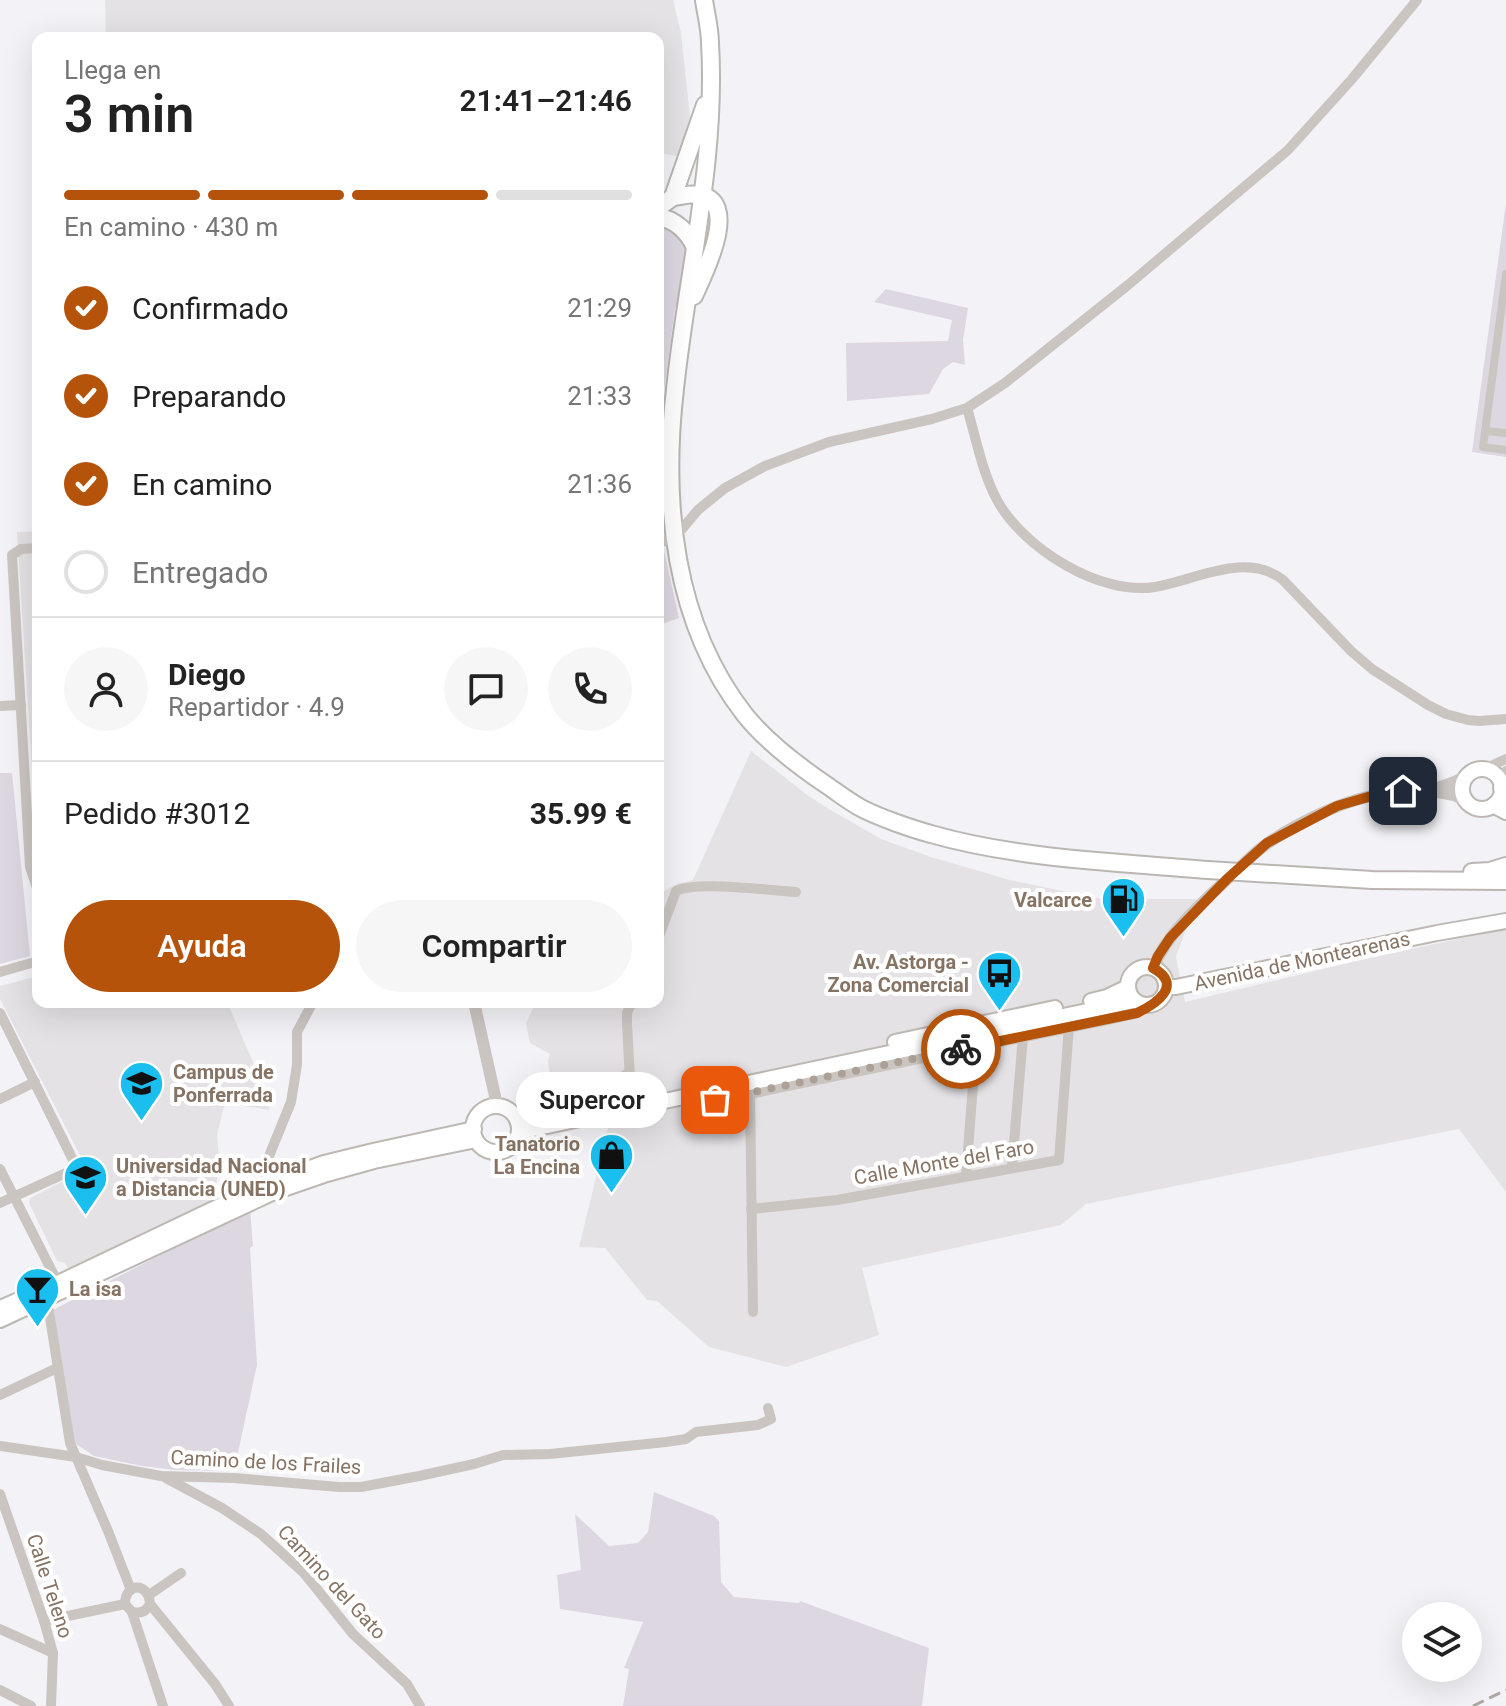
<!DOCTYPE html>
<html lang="es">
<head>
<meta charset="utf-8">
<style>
  :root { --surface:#fff; --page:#f6f6f6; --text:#222; --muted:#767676; --line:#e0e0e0; --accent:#b45309 }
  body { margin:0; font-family:Roboto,sans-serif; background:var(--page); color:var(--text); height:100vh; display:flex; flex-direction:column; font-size:30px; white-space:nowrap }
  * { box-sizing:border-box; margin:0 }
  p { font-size:26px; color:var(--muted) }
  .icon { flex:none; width:44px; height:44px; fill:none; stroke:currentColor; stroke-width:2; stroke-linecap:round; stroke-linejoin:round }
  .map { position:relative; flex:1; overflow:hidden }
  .drawer { position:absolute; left:32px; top:32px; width:632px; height:976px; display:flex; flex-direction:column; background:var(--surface); border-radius:16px; box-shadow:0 8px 32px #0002 }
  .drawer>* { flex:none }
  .tools { position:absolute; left:1402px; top:1602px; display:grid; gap:16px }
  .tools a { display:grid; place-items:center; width:80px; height:80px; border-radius:50%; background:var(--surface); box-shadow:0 8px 32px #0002; font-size:40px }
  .pin { position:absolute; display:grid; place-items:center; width:68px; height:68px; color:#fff; margin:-34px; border-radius:16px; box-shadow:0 4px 12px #0006 }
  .courier { position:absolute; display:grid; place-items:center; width:80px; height:80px; margin:-40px; border:6px solid #b45309; border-radius:50%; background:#fff; color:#222; box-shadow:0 2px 10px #0007 }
  .bubble { position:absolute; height:56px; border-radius:28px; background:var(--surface); box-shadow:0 8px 32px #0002; font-size:26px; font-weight:600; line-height:56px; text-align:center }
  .overview em { font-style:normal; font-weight:600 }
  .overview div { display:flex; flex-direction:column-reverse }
  .overview { display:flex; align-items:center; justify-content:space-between; height:136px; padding:0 32px }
  h1 { font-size:52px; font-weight:600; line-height:60px }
  .bar { display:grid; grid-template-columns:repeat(4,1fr); gap:12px 8px; align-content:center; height:96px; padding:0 32px }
  .bar i { height:10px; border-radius:6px; background:var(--line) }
  .bar .on { background:var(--accent) }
  .bar p { grid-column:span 4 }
  .line { display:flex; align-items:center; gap:20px; padding:0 32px; border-top:2px solid var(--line) }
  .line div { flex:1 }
  .round { display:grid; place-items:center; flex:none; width:84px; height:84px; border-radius:42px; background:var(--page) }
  ol { padding:0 32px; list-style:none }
  li { display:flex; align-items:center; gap:24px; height:88px }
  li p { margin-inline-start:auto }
  li .icon { padding:8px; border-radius:50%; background:var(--accent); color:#fff; stroke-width:4 }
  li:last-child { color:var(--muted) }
  li i { width:44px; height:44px; border:4px solid var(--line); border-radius:50% }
  .primary-button { display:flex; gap:16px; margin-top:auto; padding:16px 32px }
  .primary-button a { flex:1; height:92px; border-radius:48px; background:var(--accent); color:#fff; font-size:32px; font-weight:600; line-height:92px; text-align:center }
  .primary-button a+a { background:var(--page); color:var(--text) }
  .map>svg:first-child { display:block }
</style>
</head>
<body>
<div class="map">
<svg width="1506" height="1706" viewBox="0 0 1506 1706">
  <rect width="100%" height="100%" fill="#f3f3f7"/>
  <g fill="#e4e2e4">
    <polygon points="105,0 673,0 681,33 691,126 677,156 658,153 658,38 106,38"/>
    <polygon points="38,531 38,868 17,532"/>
    <polygon points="751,751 810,797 834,812 881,839 931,857 1010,880 1101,899 1197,899 1176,957 1185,1002 1382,955 1506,929 1506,1192 1459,1129 1086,1204 1061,1225 862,1268 879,1335 786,1367 709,1347 657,1301 647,1300 605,1248 579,1247 609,1124 622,1090 553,1104 548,1061 550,1054 530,1043 526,1023 536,1002 658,1002 658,909 664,891 677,884 693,880"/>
    <polygon points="38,976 38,1002 227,1002 270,1101 269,1110 225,1103 217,1135 219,1157 215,1199 69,1270 65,1263 57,1261 29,1203 30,1198 87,1169 0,999 0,986"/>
  </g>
  <g fill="#ddd7e1">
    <polygon points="1506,203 1506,457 1472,452"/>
    <polygon points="658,222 687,239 684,291 675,308 661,413 662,537 658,538"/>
    <polygon points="886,289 968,308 963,340 965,365 953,362 943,369 929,394 847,401 846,343 948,341 952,320 874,302"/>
    <polygon points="658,546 663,546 679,618 662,624 658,638"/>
    <polygon points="0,773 12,773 30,956 0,964"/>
    <polygon points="250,1209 253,1246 250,1248 257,1365 237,1457 232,1471 175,1470 142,1466 94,1456 73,1442 51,1311"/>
    <polygon points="654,1492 714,1516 719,1521 721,1582 734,1597 799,1603 800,1601 929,1648 922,1706 623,1706 629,1669 624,1668 643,1622 560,1609 557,1575 581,1570 575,1514 609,1546 638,1543 648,1532"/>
  </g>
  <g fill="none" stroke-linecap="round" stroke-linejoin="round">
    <defs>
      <g id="secondary">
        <circle cx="1482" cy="789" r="20"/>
        <circle cx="1147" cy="986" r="19"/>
        <polyline points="1166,987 1176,987 1437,933 1506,921"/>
        <polyline points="1091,1001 1107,997 1128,987"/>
        <polyline points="895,1042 1055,1008"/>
        <circle cx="496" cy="1129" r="23"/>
        <polyline points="517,1120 644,1095"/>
        <polyline points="519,1132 1134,1001"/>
        <polyline points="0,1308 58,1283 268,1183 324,1163 373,1151 474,1129"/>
        <polyline points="0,1320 272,1193 327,1174 374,1161 476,1140"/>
      </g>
      <g id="trunk">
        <path d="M704,0c2,14 6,29 6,43 7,117 -23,231 -35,346 -13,112 -2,234 70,326 21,26 52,50 80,69 12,8 23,17 36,24 17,9 51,21 70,26 87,25 186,28 277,36"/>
        <path d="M673,197c9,-1 18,-4 26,-2 42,6 5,79 -5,101"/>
        <polyline points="658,208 673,197 705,105"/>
        <path d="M658,217c17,2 30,15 37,30"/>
        <polyline points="1502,788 1506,792"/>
        <polyline points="1495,805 1506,811"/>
        <polyline points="1472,872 1490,871 1506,866"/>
        <polyline points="1256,873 1372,880 1506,881"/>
      </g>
    </defs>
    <use href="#secondary" stroke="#beb8b3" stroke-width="18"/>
    <use href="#trunk" stroke="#bab6b2" stroke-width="20"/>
    <g stroke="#cac5c1" stroke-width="8">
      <polyline points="1506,274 1483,447 1506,450"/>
      <polyline points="1485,431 1506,433"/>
    </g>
    <g stroke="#cac5c1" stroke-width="10">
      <path d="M967,408c9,30 15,64 30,92 26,48 103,96 158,87 41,-7 91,-36 128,-7l68,71 21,18 56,36 18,9 22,6 11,1 27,-2"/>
      <polyline points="682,529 698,510 725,488 765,466 829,442 932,419 957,411 967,408 1005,383 1128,285 1288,150 1352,79 1417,0"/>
      <polyline points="658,543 665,541"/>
      <polyline points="38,548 21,549 12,555 30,867 38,891"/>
      <polyline points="0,706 21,705"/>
      <polyline points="1484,769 1506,759"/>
      <polyline points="1501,783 1506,771"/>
      <path d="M658,939l18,-48c22,-10 92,-1 120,1"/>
      <polyline points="0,972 38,961"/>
      <polyline points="0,1013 77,1168 0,1203"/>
      <polyline points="750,1094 753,1312"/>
      <polyline points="555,1097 579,1092"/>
      <polyline points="631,1098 627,1024 627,1013 632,1002"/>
      <polyline points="0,1099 35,1082"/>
      <polyline points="715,1100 750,1094 1112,1019 1137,1013 1150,1005"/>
      <polyline points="571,1109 577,1101 579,1092 612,1085 629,1072"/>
      <polyline points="1012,1167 1023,1036"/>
      <polyline points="0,1169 58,1283"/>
      <polyline points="966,1176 976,1046"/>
      <polyline points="268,1183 267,1161 291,1102 297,1065 297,1032 313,1002"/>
      <polyline points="751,1209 837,1200 1059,1160 1069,1026"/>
      <polyline points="42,1301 48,1307 50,1318 70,1443 108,1531 131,1590"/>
      <polyline points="0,1395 57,1368"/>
      <polyline points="0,1446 76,1457 102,1465 161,1476 234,1478 339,1487 361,1487 419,1476 474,1464 503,1455 550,1454 666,1442 686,1439 696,1432 758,1425 771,1419 768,1408"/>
      <polyline points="166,1478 222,1508 261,1534 304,1573 353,1634 407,1684 420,1706"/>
      <polyline points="0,1494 44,1621 53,1653 51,1706"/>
      <polyline points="149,1595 181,1573"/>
      <path d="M150,1604c-4,8 -10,10 -18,8l-7,-8c0,-22 24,-22 25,0l65,80 14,22"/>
      <polyline points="132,1612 163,1706"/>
      <polyline points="44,1621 125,1604"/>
      <polyline points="0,1629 53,1653"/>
      <polyline points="0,1690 31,1706"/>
    </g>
    <g stroke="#cac5c1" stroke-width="12">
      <polyline points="1433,791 1454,795 1466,801"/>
      <path d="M1153,968c15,-37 54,-70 83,-97 10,-9 20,-20 32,-28 26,-18 68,-39 99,-46 20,-5 40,-5 60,-7 14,-2 28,-8 40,-14"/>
      <polyline points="474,1002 495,1096 494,1106"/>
    </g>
    <use href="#secondary" stroke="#fff" stroke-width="14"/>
    <use href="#trunk" stroke="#fff" stroke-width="16"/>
    <polyline stroke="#aea6a0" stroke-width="3" stroke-dasharray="12 6" stroke-linecap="butt" points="1473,1706 1506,1690"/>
    <defs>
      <polyline id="trunk-bridge" points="1208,870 1256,873"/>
    </defs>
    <use href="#trunk-bridge" stroke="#bab6b2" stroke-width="20" stroke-linecap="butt"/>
    <use href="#trunk-bridge" stroke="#fff" stroke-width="16"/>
  </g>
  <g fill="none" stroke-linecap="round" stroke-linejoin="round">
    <polyline stroke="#aca097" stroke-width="8" stroke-dasharray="0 14.4" points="715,1100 961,1049"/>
    <path stroke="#b45309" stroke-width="10" d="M961,1049l176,-36c19,-9 47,-28 16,-45l5,-12 12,-18 57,-59 40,-36 70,-37 31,-9 35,-6"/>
  </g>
  <defs>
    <symbol id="fuel-pin" viewBox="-11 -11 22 30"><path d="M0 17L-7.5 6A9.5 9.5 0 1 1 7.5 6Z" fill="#1abfef" stroke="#fff"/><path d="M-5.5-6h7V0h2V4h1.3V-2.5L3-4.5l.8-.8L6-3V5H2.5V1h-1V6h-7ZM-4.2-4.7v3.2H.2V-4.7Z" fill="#111"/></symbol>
    <symbol id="bus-pin" viewBox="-11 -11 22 30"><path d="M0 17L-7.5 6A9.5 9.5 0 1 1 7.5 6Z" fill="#1abfef" stroke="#fff"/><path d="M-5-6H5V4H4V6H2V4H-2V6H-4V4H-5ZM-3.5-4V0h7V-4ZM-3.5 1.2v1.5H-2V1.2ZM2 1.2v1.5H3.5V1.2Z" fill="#111"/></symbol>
    <symbol id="university-pin" viewBox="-11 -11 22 30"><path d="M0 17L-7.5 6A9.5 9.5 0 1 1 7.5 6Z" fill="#1abfef" stroke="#fff"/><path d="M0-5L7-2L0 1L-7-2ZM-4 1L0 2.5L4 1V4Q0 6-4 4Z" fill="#111"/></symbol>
    <symbol id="shop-pin" viewBox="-11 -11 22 30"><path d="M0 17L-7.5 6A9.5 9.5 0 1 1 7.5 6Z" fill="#1abfef" stroke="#fff"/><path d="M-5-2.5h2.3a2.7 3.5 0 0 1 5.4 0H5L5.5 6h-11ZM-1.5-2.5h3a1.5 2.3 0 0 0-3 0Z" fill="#111"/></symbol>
    <symbol id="bar-pin" viewBox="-11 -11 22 30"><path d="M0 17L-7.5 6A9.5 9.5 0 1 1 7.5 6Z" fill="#1abfef" stroke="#fff"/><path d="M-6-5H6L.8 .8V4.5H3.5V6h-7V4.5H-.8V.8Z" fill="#111"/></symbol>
  </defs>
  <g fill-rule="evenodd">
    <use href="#fuel-pin" x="1098" y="874" width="51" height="69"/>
    <use href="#bus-pin" x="974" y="948" width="51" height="69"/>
    <use href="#university-pin" x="116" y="1058" width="51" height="69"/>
    <use href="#shop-pin" x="586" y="1130" width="51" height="69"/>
    <use href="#university-pin" x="60" y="1152" width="51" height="69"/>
    <use href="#bar-pin" x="12" y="1264" width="51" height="69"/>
  </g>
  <g text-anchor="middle" stroke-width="8" stroke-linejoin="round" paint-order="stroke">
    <g font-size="20" font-weight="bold" fill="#867363" stroke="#fff" text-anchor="end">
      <text x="1092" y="907">Valcarce</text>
      <text x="969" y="969">Av. Astorga -<tspan x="969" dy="23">Zona Comercial</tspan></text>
      <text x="173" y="1079" text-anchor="start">Campus de<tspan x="173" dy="23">Ponferrada</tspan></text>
      <text x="580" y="1151">Tanatorio<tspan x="580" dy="23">La Encina</tspan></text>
      <text x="116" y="1173" text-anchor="start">Universidad Nacional<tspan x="116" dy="23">a Distancia (UNED)</tspan></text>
      <text x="69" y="1296" text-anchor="start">La isa</text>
    </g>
    <g font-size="20" fill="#867363" stroke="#fff">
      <text transform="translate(1302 961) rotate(-12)" y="7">Avenida de Montearenas</text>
      <text transform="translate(944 1162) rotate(-10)" y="7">Calle Monte del Faro</text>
      <text transform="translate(266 1462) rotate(3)" y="7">Camino de los Frailes</text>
      <text transform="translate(332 1582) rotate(47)" y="7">Camino del Gato</text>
      <text transform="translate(50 1586) rotate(72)" y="7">Calle Teleno</text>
    </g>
  </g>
</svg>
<div class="tools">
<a><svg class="icon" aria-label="layers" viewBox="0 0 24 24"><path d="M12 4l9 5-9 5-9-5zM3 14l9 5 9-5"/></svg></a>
</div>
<div class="pin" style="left:715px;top:1100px;background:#ea580c"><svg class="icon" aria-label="bag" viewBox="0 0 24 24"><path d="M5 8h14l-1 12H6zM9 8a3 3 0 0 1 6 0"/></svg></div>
<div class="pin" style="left:1403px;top:791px;background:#1f2937"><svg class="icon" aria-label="home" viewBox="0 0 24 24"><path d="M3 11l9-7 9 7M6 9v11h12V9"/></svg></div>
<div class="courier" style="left:961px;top:1049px"><svg class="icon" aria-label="bike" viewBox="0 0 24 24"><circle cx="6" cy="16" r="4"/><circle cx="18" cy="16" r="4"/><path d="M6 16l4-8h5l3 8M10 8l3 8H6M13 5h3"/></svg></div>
<div class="bubble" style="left:516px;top:1072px;width:152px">Supercor</div>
<section class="drawer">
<div class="overview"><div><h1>3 min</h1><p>Llega en</p></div><em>21:41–21:46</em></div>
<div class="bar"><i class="on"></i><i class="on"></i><i class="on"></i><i></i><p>En camino · 430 m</p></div>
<ol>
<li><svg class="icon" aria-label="check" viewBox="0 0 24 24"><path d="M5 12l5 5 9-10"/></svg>Confirmado<p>21:29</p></li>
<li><svg class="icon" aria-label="check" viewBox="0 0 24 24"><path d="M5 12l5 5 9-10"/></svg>Preparando<p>21:33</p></li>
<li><svg class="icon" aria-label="check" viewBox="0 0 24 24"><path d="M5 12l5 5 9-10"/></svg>En camino<p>21:36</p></li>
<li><i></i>Entregado</li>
</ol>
<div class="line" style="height:144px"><a class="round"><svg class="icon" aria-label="person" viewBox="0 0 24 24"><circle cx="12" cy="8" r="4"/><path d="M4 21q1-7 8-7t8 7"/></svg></a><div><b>Diego</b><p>Repartidor · 4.9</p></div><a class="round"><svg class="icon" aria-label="chat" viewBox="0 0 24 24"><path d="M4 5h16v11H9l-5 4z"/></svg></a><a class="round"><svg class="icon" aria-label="phone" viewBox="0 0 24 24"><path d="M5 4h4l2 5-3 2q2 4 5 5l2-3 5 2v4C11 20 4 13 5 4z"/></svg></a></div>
<div class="line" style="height:104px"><div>Pedido #3012</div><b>35.99 €</b></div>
<div class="primary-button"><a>Ayuda</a><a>Compartir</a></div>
</section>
</div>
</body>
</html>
